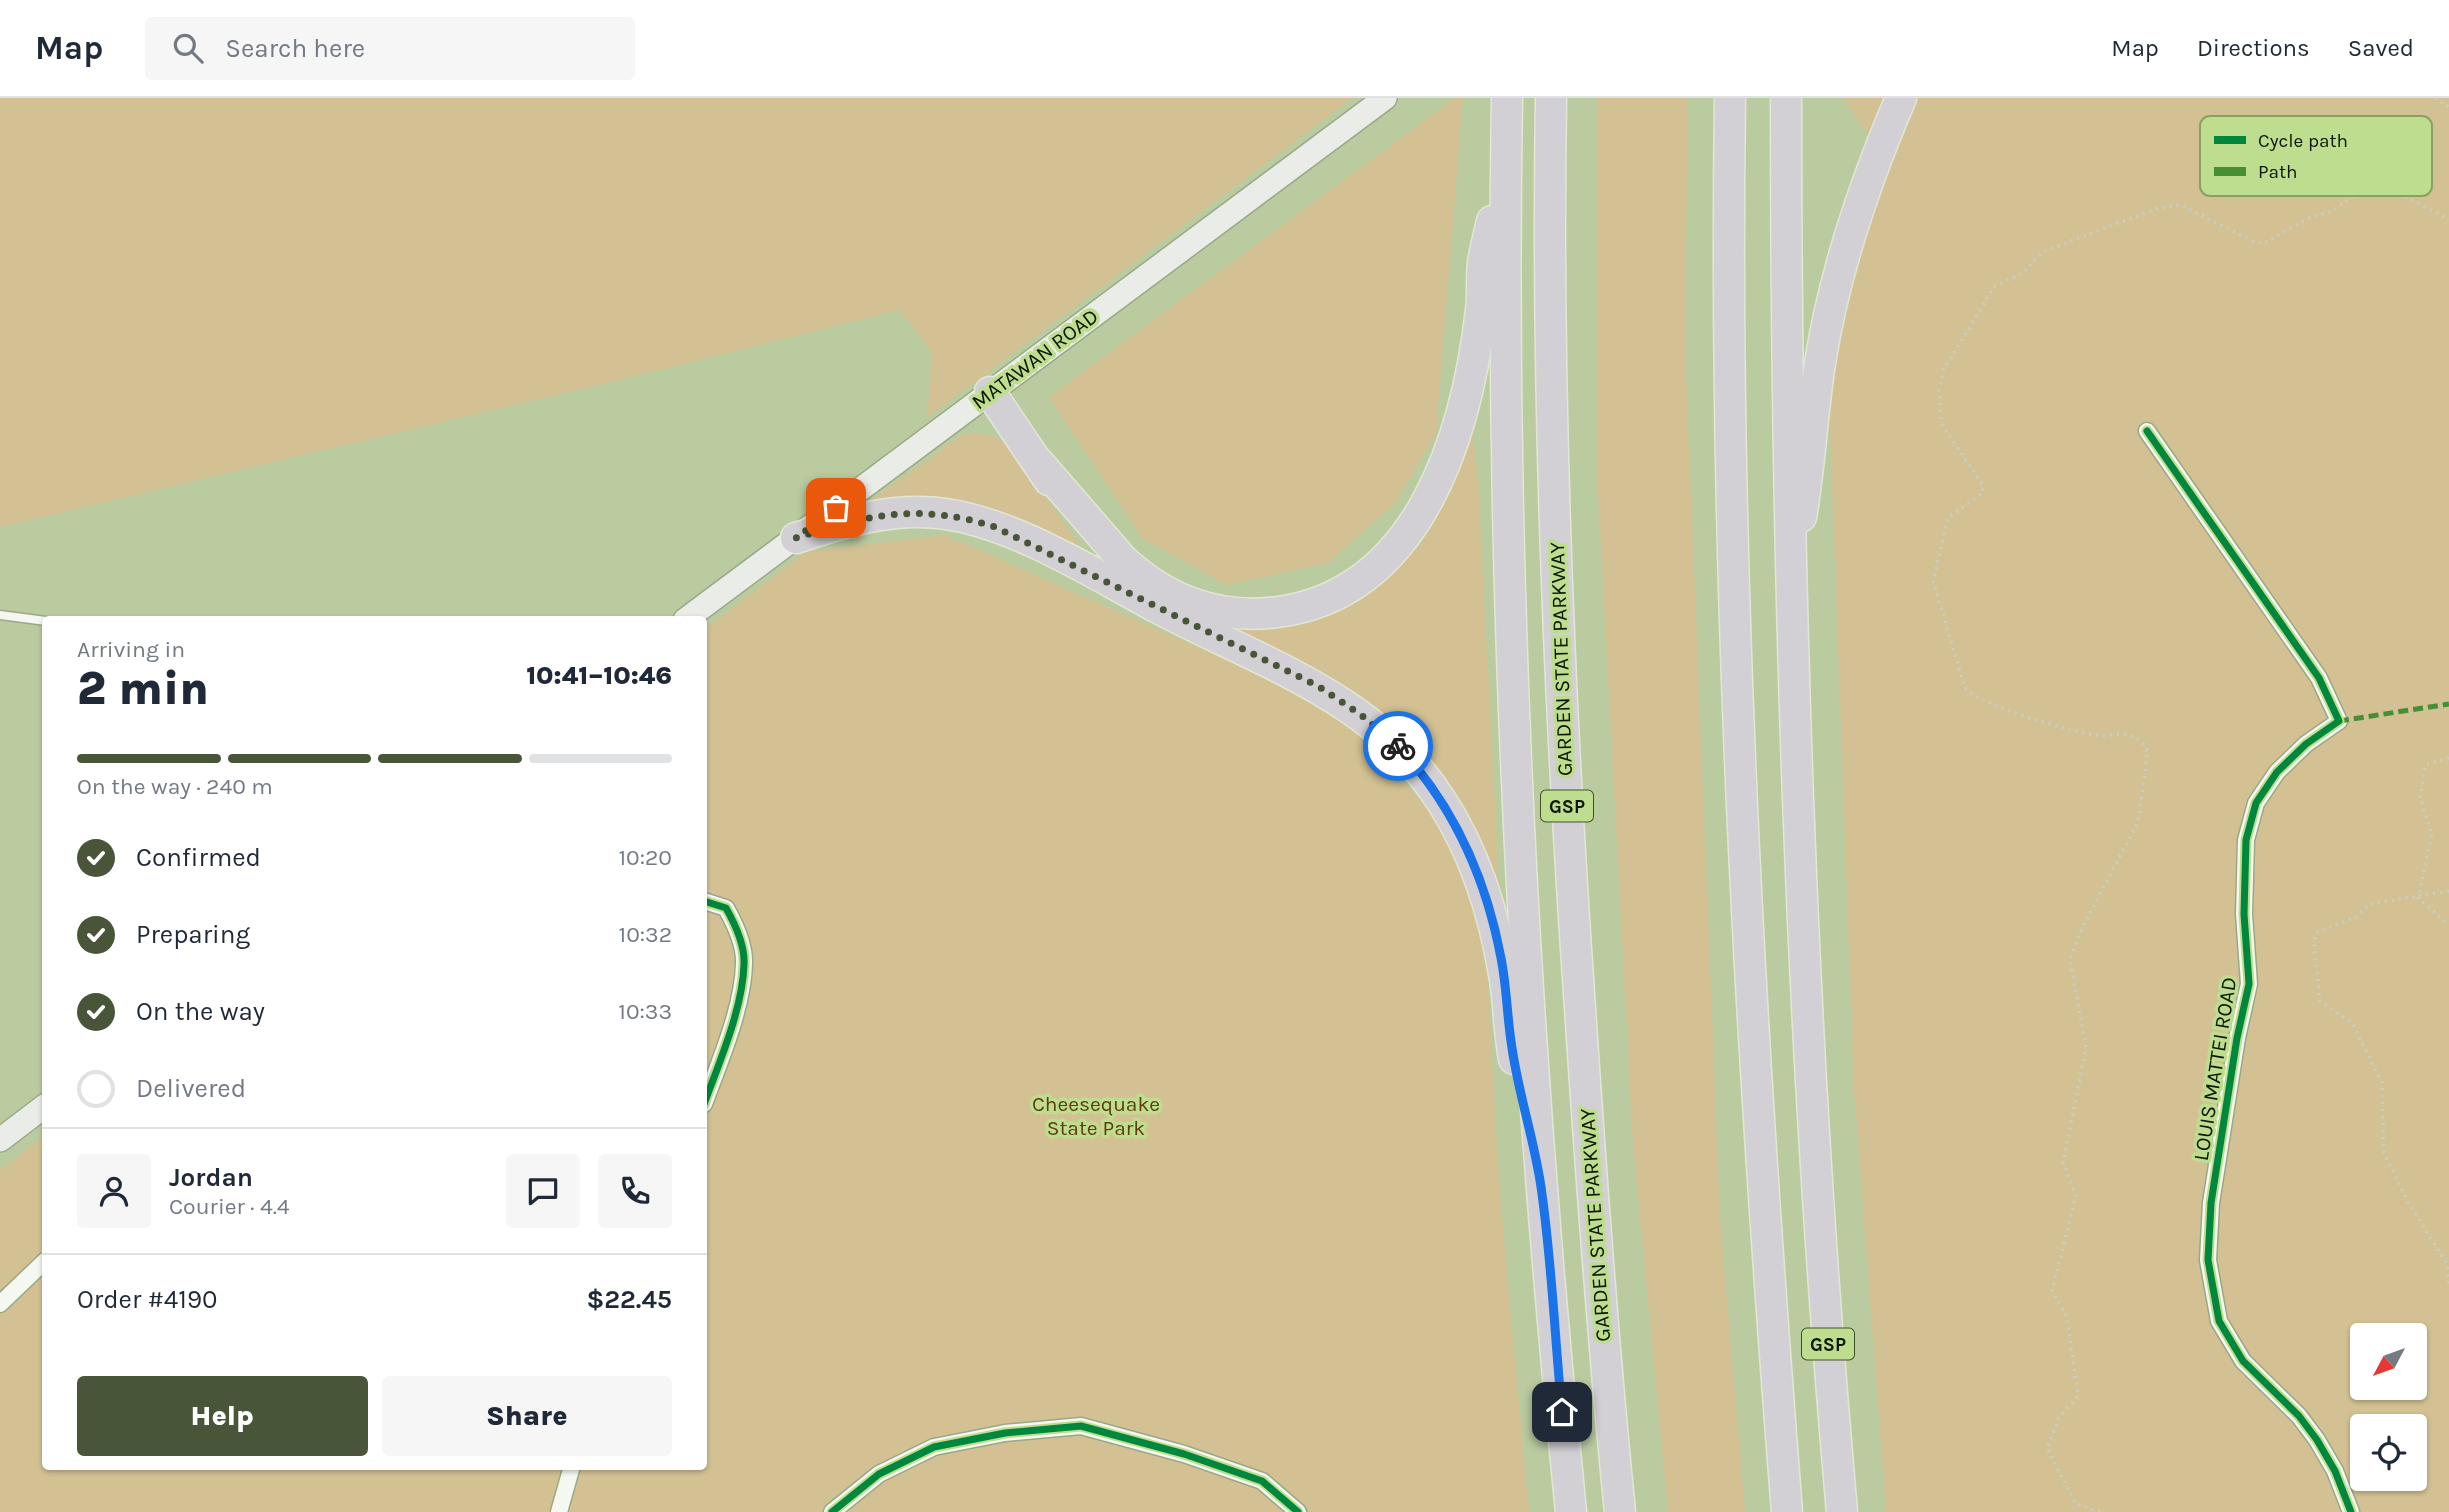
<!DOCTYPE html>
<html lang="en">
<head>
<meta charset="utf-8">
<style>
  :root { --surface:#fff; --page:#f6f6f7; --text:#1f2937; --muted:#747a83; --line:#e0e1e3; --accent:#495538 }
  body { margin:0; font-family:Karla,sans-serif; background:var(--page); color:var(--text); height:100vh; display:flex; flex-direction:column; font-size:26px; white-space:nowrap }
  * { box-sizing:border-box; margin:0 }
  p { font-size:23px; color:var(--muted) }
  .icon { flex:none; width:38px; height:38px; fill:none; stroke:currentColor; stroke-width:2; stroke-linecap:round; stroke-linejoin:round }
  .map { position:relative; flex:1; overflow:hidden }
  .side { position:absolute; left:42px; top:518px; width:665px; height:854px; display:flex; flex-direction:column; background:var(--surface); border-radius:7px; box-shadow:0 2px 5px #0004 }
  .side>* { flex:none }
  .needle { width:46px; rotate:229deg }
  .buttons { position:absolute; left:2350px; top:1225px; display:grid; gap:14px }
  .buttons a { display:grid; place-items:center; width:77px; height:77px; border-radius:7px; background:var(--surface); box-shadow:0 2px 5px #0004; font-size:35px }
  .pin { position:absolute; display:grid; place-items:center; width:60px; height:60px; color:#fff; margin:-30px; border-radius:14px; box-shadow:0 4px 10px #0006 }
  .courier { position:absolute; display:grid; place-items:center; width:70px; height:70px; margin:-35px; border:5px solid #1a73e8; border-radius:50%; background:#fff; color:#222; box-shadow:0 2px 9px #0007 }
  .overview em { font-style:normal; font-weight:800 }
  .overview div { display:flex; flex-direction:column-reverse }
  .overview { display:flex; align-items:center; justify-content:space-between; height:119px; padding:0 35px }
  h1 { font-size:46px; font-weight:800; line-height:52px }
  .bar { display:grid; grid-template-columns:repeat(4,1fr); gap:10px 7px; align-content:center; height:84px; padding:0 35px }
  .bar i { height:9px; border-radius:5px; background:var(--line) }
  .bar .on { background:var(--accent) }
  .bar p { grid-column:span 4 }
  .line { display:flex; align-items:center; gap:18px; padding:0 35px; border-top:2px solid var(--line) }
  .line div { flex:1 }
  .round { display:grid; place-items:center; flex:none; width:74px; height:74px; border-radius:7px; background:var(--page) }
  ol { padding:0 35px; list-style:none }
  li { display:flex; align-items:center; gap:21px; height:77px }
  li p { margin-inline-start:auto }
  li .icon { padding:7px; border-radius:50%; background:var(--accent); color:#fff; stroke-width:4 }
  li:last-child { color:var(--muted) }
  li i { width:38px; height:38px; border:4px solid var(--line); border-radius:50% }
  .button { display:flex; gap:14px; margin-top:auto; padding:14px 35px }
  .button a { flex:1; height:80px; border-radius:7px; background:var(--accent); color:#fff; font-size:28px; font-weight:800; line-height:80px; text-align:center }
  .button a+a { background:var(--page); color:var(--text) }
  header { display:flex; align-items:center; gap:42px; box-sizing:border-box; height:98px; padding:0 35px; background:var(--surface); border-bottom:2px solid var(--line) }
  header strong { font-size:33px }
  nav { display:flex; gap:38px; margin-inline-start:auto; font-size:24px }
  .search { width:490px; height:63px; background:var(--page); display:flex; align-items:center; gap:18px; box-sizing:border-box; padding:0 24px; border-radius:7px; color:var(--muted); font-size:26px }
  .map>svg:first-child { display:block }
</style>
</head>
<body>
<header>
<strong>Map</strong>
<div class="search"><svg class="icon" aria-label="search" viewBox="0 0 24 24"><circle cx="10" cy="10" r="6"/><path d="M15 15l6 6"/></svg>Search here</div>
<nav><a>Map</a><a>Directions</a><a>Saved</a></nav>
</header>
<div class="map">
<svg width="2449" height="1414" viewBox="0 0 2449 1414">
  <rect width="100%" height="100%" fill="#bacba0"/>
  <g fill="#d3c193" fill-rule="evenodd">
    <polygon points="0,0 1352,0 927,320 932,253 899,212 657,273 0,429"/>
    <polygon points="1455,0 1463,0 1436,336 1395,405 1328,465 1227,487 1142,440 1049,299"/>
    <polygon points="1598,0 1688,0 1685,249 1695,495 1720,1118 1745,1414 1668,1414 1633,1047 1598,395"/>
    <path d="M2449,0v1414h-563l-32,-423 -24,-661 1,-138 37,-155 -25,-37zM2362,1237h53v53h-53zM2362,1328h53v53h-53z"/>
    <polygon points="1471,322 1478,381 1500,804 1435,679 1207,518 1345,501"/>
    <polygon points="965,335 992,337 1010,350 1085,455 860,410"/>
    <polygon points="945,437 1335,610 1459,744 1484,819 1500,1097 1529,1414 0,1414 0,1072 45,1037 46,1368 704,1368 704,532 805,454"/>
  </g>
  <g fill="none" stroke-linecap="round" stroke-linejoin="round">
    <defs>
      <polyline id="lane" points="0,517 46,523"/>
      <g id="street">
        <polyline points="2147,333 2319,580 2339,623 2306,646 2277,674 2256,705 2246,742 2244,816 2249,886 2237,940 2211,1105 2208,1162 2219,1223 2243,1263 2299,1318 2317,1342 2335,1373 2351,1414"/>
        <path d="M704,803l22,7c9,16 19,37 18,56 -1,44 -25,99 -40,140"/>
        <polyline points="0,1206 46,1162"/>
        <polyline points="559,1414 572,1368"/>
        <polyline points="832,1414 879,1376 934,1349 1005,1335 1081,1328 1184,1356 1262,1383 1298,1414"/>
      </g>
      <g id="secondary">
        <polyline points="685,522 1385,0"/>
        <polyline points="0,1042 46,1007"/>
      </g>
      <g id="highway">
        <path d="M1507,0c-8,472 16,944 64,1414"/>
        <path d="M1551,0c-5,304 8,608 29,910 11,168 23,336 40,504"/>
        <path d="M1730,0c-7,472 20,944 57,1414"/>
        <path d="M1786,0c0,472 14,943 56,1414"/>
        <polyline points="990,294 1049,382"/>
        <path d="M1039,365l84,97c43,40 96,60 155,52 143,-19 189,-180 203,-302 2,-15 0,-32 2,-47 2,-14 6,-28 9,-42"/>
        <path d="M1801,419c9,-51 11,-102 19,-154 14,-90 45,-181 81,-265"/>
        <path d="M796,440c48,-16 98,-32 150,-24 72,11 148,60 212,94 103,55 218,89 284,194 35,54 53,115 63,178 4,27 4,53 9,79"/>
      </g>
    </defs>
    <use href="#lane" stroke="#9ba887" stroke-width="11"/>
    <use href="#street" stroke="#9ba887" stroke-width="19"/>
    <use href="#secondary" stroke="#9ba887" stroke-width="26"/>
    <use href="#highway" stroke="#e0e8d4" stroke-width="33"/>
    <g stroke="#c9cec1" stroke-width="3.5" stroke-dasharray="2 5" stroke-linecap="butt">
      <polyline points="2435,0 2449,9"/>
      <polyline points="2449,660 2425,667 2420,700 2432,736 2418,800 2449,827"/>
      <polyline points="2449,793 2369,806 2356,819 2317,834 2314,844 2320,903 2352,925 2382,985 2384,1055 2408,1104 2447,1166 2449,1187"/>
      <path d="M2100,1414l-24,-8 -29,-56 12,-30 19,-22 -11,-79 -15,-27 24,-94 -13,-34 23,-114 -16,-89 12,-31 56,-106 10,-71c-5,-9 -9,-13 -20,-16 -10,-2 -22,1 -32,0 -27,-4 -115,-29 -131,-47l-32,-107 15,-63 35,-25 -1,-9 -41,-61 -2,-32 4,-20 51,-84 30,-15 18,-20 116,-44 23,-3 74,37 9,1 47,-26 21,-6 25,-18 39,-1 53,27"/>
    </g>
    <use href="#lane" stroke="#f5f7f1" stroke-width="8"/>
    <use href="#street" stroke="#f5f7f1" stroke-width="16"/>
    <use href="#secondary" stroke="#eaece8" stroke-width="23"/>
    <use href="#highway" stroke="#d3d0d5" stroke-width="30"/>
    <polyline stroke="#459035" stroke-width="5" stroke-dasharray="10 5" stroke-linecap="butt" points="2339,623 2449,606"/>
    <defs>
      <g id="cycleway">
        <polyline points="2147,333 2319,580 2339,623 2306,646 2277,674 2256,705 2246,742 2244,816 2249,886 2237,940 2211,1105 2208,1162 2219,1223 2243,1263 2299,1318 2317,1342 2335,1373 2351,1414"/>
        <path d="M704,803l22,7c9,16 19,37 18,56 -1,44 -25,99 -40,140"/>
        <polyline points="832,1414 879,1376 934,1349 1005,1335 1081,1328 1184,1356 1262,1383 1298,1414"/>
      </g>
    </defs>
    <use href="#cycleway" stroke="#bedd8e" stroke-width="11"/>
    <use href="#cycleway" stroke="#00873e" stroke-width="7"/>
  </g>
  <g fill="none" stroke-linecap="round" stroke-linejoin="round">
    <path stroke="#495538" stroke-width="7" stroke-dasharray="0 12.6" d="M836,410l-40,30c72,-24 125,-35 199,-11l323,159 42,28 38,32"/>
    <path stroke="#1a73e8" stroke-width="9" d="M1398,648c56,60 88,132 103,212 6,30 6,60 11,90 7,49 24,97 30,146 10,72 13,146 20,218"/>
  </g>
  <g text-anchor="middle" stroke-width="7" stroke-linejoin="round" paint-order="stroke">
    <g fill="#bedd8e" stroke="#41522b" stroke-width="2">
      <rect x="1541" y="692.5" width="52" height="31" rx="5"/>
      <rect x="1802" y="1230.5" width="52" height="31" rx="5"/>
    </g>
    <g font-size="19" font-weight="bold" fill="#0c1600">
      <text x="1567" y="715">GSP</text>
      <text x="1828" y="1253">GSP</text>
    </g>
    <g font-size="21" fill="#0c1600" stroke="#bedd8e">
      <text transform="translate(1035 261) rotate(-37)" y="7">MATAWAN ROAD</text>
      <text transform="translate(1561 561) rotate(-92)" y="7">GARDEN STATE PARKWAY</text>
      <text transform="translate(2215 971) rotate(-81)" y="7">LOUIS MATTEI ROAD</text>
      <text transform="translate(1595 1127) rotate(-94)" y="7">GARDEN STATE PARKWAY</text>
    </g>
    <g font-size="21" fill="#603b0f" stroke="#bedd8e">
      <text x="1096" y="1013">Cheesequake<tspan x="1096" dy="24">State Park</tspan></text>
    </g>
  </g>
  <rect x="2200" y="18" width="232" height="80" rx="10" fill="#bedd8e" stroke="#89a163" stroke-width="2"/>
  <rect x="2214" y="38" width="32" height="8" fill="#00873e"/>
  <rect x="2214" y="69" width="32" height="9" fill="#459035"/>
  <g font-size="19" fill="#0c1600">
    <text x="2258" y="49">Cycle path</text>
    <text x="2258" y="80">Path</text>
  </g>
</svg>
<div class="buttons">
<a><svg class="needle" viewBox="-14 -14 28 28"><path d="M0-13l5 13h-10z" fill="#e53935"/><path d="M0 13l5-13h-10z" fill="#747a83"/></svg></a>
<a><svg class="icon" aria-label="locate" viewBox="0 0 24 24"><circle cx="12" cy="12" r="6"/><path d="M12 2v4M12 18v4M2 12h4M18 12h4"/></svg></a>
</div>
<div class="pin" style="left:836px;top:410px;background:#ea580c"><svg class="icon" aria-label="bag" viewBox="0 0 24 24"><path d="M5 8h14l-1 12H6zM9 8a3 3 0 0 1 6 0"/></svg></div>
<div class="pin" style="left:1562px;top:1314px;background:#1f2937"><svg class="icon" aria-label="home" viewBox="0 0 24 24"><path d="M3 11l9-7 9 7M6 9v11h12V9"/></svg></div>
<div class="courier" style="left:1398px;top:648px"><svg class="icon" aria-label="bike" viewBox="0 0 24 24"><circle cx="6" cy="16" r="4"/><circle cx="18" cy="16" r="4"/><path d="M6 16l4-8h5l3 8M10 8l3 8H6M13 5h3"/></svg></div>
<section class="side">
<div class="overview"><div><h1>2 min</h1><p>Arriving in</p></div><em>10:41–10:46</em></div>
<div class="bar"><i class="on"></i><i class="on"></i><i class="on"></i><i></i><p>On the way · 240 m</p></div>
<ol>
<li><svg class="icon" aria-label="check" viewBox="0 0 24 24"><path d="M5 12l5 5 9-10"/></svg>Confirmed<p>10:20</p></li>
<li><svg class="icon" aria-label="check" viewBox="0 0 24 24"><path d="M5 12l5 5 9-10"/></svg>Preparing<p>10:32</p></li>
<li><svg class="icon" aria-label="check" viewBox="0 0 24 24"><path d="M5 12l5 5 9-10"/></svg>On the way<p>10:33</p></li>
<li><i></i>Delivered</li>
</ol>
<div class="line" style="height:126px"><a class="round"><svg class="icon" aria-label="person" viewBox="0 0 24 24"><circle cx="12" cy="8" r="4"/><path d="M4 21q1-7 8-7t8 7"/></svg></a><div><b>Jordan</b><p>Courier · 4.4</p></div><a class="round"><svg class="icon" aria-label="chat" viewBox="0 0 24 24"><path d="M4 5h16v11H9l-5 4z"/></svg></a><a class="round"><svg class="icon" aria-label="phone" viewBox="0 0 24 24"><path d="M5 4h4l2 5-3 2q2 4 5 5l2-3 5 2v4C11 20 4 13 5 4z"/></svg></a></div>
<div class="line" style="height:91px"><div>Order #4190</div><b>$22.45</b></div>
<div class="button"><a>Help</a><a>Share</a></div>
</section>
</div>
</body>
</html>
